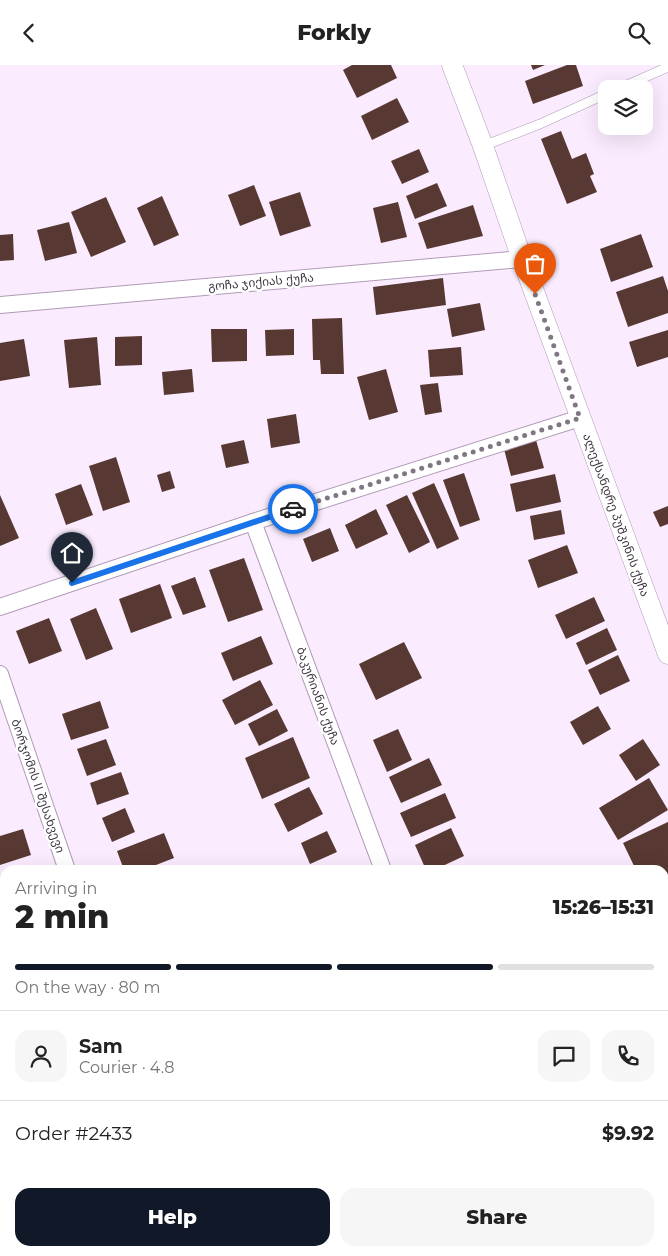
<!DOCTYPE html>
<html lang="en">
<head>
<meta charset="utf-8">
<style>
  :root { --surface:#fff; --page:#f6f6f6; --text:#222; --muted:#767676; --line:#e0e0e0; --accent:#111827 }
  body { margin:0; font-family:Montserrat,"Noto Sans Georgian",sans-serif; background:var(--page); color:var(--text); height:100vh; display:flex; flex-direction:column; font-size:19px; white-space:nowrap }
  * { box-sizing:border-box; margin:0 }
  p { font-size:16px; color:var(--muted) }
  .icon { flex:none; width:28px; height:28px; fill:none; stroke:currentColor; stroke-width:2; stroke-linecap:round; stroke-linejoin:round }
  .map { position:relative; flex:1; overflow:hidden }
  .side { position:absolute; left:0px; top:800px; width:669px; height:391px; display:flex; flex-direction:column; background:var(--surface); border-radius:15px 15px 0 0; box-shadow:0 5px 20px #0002 }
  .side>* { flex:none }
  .buttons { position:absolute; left:598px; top:15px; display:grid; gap:10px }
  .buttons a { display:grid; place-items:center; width:55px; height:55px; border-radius:10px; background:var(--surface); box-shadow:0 5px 20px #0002; font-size:25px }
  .pin { position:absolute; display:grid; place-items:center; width:42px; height:42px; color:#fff; margin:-51px -21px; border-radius:50% 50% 50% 0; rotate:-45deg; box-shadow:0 0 5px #0007 }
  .pin .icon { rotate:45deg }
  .courier { position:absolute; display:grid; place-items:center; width:50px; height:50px; margin:-25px; border:4px solid #1a73e8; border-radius:50%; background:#fff; color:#222; box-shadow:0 1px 6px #0007 }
  .summary em { font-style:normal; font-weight:800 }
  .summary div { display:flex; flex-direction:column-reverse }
  .summary { display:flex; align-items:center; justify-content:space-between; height:85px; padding:0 15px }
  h1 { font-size:32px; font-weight:800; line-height:38px }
  .bar { display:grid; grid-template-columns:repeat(4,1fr); gap:8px 5px; align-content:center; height:60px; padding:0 15px }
  .bar i { height:6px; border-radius:4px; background:var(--line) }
  .bar .active { background:var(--accent) }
  .bar p { grid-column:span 4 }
  .line { display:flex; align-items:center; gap:12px; padding:0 15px; border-top:1px solid var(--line) }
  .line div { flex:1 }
  .round { display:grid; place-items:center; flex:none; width:52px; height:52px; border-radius:15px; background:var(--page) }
  .button { display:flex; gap:10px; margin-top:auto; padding:10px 15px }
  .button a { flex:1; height:58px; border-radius:15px; background:var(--accent); color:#fff; font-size:20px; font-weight:800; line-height:58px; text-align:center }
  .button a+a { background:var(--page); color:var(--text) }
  header { display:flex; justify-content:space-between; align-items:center; height:65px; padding:0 15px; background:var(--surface); font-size:22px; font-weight:800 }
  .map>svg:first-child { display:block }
</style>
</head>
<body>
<header><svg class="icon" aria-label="back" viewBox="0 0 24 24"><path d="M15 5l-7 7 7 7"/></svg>Forkly<svg class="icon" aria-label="search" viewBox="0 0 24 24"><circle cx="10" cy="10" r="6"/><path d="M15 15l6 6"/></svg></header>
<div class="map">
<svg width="668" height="1191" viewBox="0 0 668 1191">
  <rect width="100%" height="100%" fill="#faecfe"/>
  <g fill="#583832">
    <polygon points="352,0 391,0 397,13 357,33 343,5"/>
    <polygon points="531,0 545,0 533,5"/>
    <polygon points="567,0 576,0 583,21 533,39 525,16"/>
    <polygon points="397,33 409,57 372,75 361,51"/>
    <polygon points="561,66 572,94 586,88 594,109 590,111 597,127 567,139 541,74"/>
    <polygon points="419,84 429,107 402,119 391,96"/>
    <polygon points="437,118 447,141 415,154 406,131"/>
    <polygon points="254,120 266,151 240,161 228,130"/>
    <polygon points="300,127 311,161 280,171 269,137"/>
    <polygon points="162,131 179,170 154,181 137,143"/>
    <polygon points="106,132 126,177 91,192 71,147"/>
    <polygon points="398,137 407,172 381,178 373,143"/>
    <polygon points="473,140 483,171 427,184 418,158"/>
    <polygon points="69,157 77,188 45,196 37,165"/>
    <polygon points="13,169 14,195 0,196 0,170"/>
    <polygon points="641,169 653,202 611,217 600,184"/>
    <polygon points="663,211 668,226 668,248 628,262 616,227"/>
    <polygon points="443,213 446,240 376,250 373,222"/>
    <polygon points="480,238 485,265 452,272 447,244"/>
    <polygon points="342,253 344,309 321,309 320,295 313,295 312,254"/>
    <polygon points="211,264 247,264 247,296 212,297"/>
    <polygon points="294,264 294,290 266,291 265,265"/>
    <polygon points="668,265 668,292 637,302 629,277"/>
    <polygon points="142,271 142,300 115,301 115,272"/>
    <polygon points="97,272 101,320 69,323 64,275"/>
    <polygon points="24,274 30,311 0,316 0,278"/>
    <polygon points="461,282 463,310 430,312 428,285"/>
    <polygon points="192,304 194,327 164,330 162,307"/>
    <polygon points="386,304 398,347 369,355 357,312"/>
    <polygon points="438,318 442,347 425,350 420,320"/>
    <polygon points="296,349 300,378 271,383 267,354"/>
    <polygon points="244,375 249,398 226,403 221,380"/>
    <polygon points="536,375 544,403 511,411 504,384"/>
    <polygon points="116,392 130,437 103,446 89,401"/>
    <polygon points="170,406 175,423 162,427 157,410"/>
    <polygon points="464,408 480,455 460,462 443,415"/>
    <polygon points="555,409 561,437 516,447 510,419"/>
    <polygon points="434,418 459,474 437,484 412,428"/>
    <polygon points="81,419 93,450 66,460 55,429"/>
    <polygon points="0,430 19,473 0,481"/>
    <polygon points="407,430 430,477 409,488 386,440"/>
    <polygon points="668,441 668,459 660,462 653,447"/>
    <polygon points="376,444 388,469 356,484 345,460"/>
    <polygon points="561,445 565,469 534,475 530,451"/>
    <polygon points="330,463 339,486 312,497 303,474"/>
    <polygon points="567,480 578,508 538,523 528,495"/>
    <polygon points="244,493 263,545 228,557 209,505"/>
    <polygon points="195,512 206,542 183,550 171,521"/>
    <polygon points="160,519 172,553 131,568 119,534"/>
    <polygon points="594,532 605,556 566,574 555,550"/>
    <polygon points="96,543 113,584 86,595 70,554"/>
    <polygon points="49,553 62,586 29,599 16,566"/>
    <polygon points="607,563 617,585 586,600 576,578"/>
    <polygon points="261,571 273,599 233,616 221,588"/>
    <polygon points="404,577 422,613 376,635 359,599"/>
    <polygon points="618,590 630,616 600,630 588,605"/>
    <polygon points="260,615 273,640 235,660 222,635"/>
    <polygon points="100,636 109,663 71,675 62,649"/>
    <polygon points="598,641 611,664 583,680 570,657"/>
    <polygon points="277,644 288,666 259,681 248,659"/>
    <polygon points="398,664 412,695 387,707 373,675"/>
    <polygon points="293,672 310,713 262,734 245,693"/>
    <polygon points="106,674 116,700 87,711 77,684"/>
    <polygon points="643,674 660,700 636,716 619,690"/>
    <polygon points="429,693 442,720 401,738 389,712"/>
    <polygon points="121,707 129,729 97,740 90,718"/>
    <polygon points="649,713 668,745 618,775 599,743"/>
    <polygon points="309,722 323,749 288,767 274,739"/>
    <polygon points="445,728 456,753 411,772 400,748"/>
    <polygon points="125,743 135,767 112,777 102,753"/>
    <polygon points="668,757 668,829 664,831 664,805 636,805 623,778"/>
    <polygon points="451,763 464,791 434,805 426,805 415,780"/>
    <polygon points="23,764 31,790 0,800 0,771"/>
    <polygon points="327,766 337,787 310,799 301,778"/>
    <polygon points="164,768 174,793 143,805 124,805 117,786"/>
    <polygon points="668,844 668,861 664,852 664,846"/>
    <polygon points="5,851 5,864 0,865 0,852"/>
    <polygon points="116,1186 123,1186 126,1191 109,1191"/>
    <polygon points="178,1186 203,1186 210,1191 175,1191"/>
    <polygon points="366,1186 388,1186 384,1191 371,1191"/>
    <polygon points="450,1186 482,1186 477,1191 454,1191"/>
    <polygon points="607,1186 615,1186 617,1191 595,1191"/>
  </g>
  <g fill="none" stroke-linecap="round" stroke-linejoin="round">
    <defs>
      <g id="service">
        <polyline points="618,24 668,2"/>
        <polyline points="483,81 540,59 606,29"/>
      </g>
      <g id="minor">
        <polyline points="0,240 522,194"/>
        <polyline points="253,457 383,805"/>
        <polyline points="0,542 253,457 580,353"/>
        <polyline points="0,609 67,805"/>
        <polyline points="276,1186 283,1191"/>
        <polyline points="530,1186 532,1191"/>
        <polyline points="49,1191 57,1186"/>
      </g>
      <polyline id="tertiary" points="452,0 483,81 522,194 668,589"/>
    </defs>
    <use href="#service" stroke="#b19bb7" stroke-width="10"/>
    <use href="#minor" stroke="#b19bb7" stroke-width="18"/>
    <use href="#tertiary" stroke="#b19bb7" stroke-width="21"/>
    <use href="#service" stroke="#fff" stroke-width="9"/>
    <use href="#minor" stroke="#fff" stroke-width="16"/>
    <use href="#tertiary" stroke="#fff" stroke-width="20"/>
  </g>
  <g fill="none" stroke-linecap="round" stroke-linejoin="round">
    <polyline stroke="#807684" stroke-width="5" stroke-dasharray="0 9" points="293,444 580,353 535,229"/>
    <polyline stroke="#1a73e8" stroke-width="6" points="72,518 293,444"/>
  </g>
  <g text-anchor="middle" stroke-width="5" stroke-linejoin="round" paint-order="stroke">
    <g font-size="12" fill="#3f3642" stroke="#fff">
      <text transform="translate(261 217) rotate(-5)" y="4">გოჩა ჯიქიას ქუჩა</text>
      <text transform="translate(616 450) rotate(70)" y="4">ალექსანდრე პუშკინის ქუჩა</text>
      <text transform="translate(318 631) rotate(70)" y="4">ბაკურიანის ქუჩა</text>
      <text transform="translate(38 721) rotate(71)" y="4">ბორჯომის II შესახვევი</text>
    </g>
  </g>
</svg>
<div class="buttons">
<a><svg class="icon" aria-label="layers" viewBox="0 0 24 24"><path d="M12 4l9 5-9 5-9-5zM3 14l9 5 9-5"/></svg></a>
</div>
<div class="pin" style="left:535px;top:229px;background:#ea580c"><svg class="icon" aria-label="bag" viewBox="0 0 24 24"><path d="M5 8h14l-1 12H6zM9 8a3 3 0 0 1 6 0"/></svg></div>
<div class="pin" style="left:72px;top:518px;background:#1f2937"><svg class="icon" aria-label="home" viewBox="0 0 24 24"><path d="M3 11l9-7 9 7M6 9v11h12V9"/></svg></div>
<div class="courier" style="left:293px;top:444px"><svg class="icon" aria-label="car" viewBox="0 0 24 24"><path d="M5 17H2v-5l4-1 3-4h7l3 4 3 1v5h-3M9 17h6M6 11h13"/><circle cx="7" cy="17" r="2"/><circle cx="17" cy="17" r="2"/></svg></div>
<section class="side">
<div class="summary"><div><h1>2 min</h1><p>Arriving in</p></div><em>15:26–15:31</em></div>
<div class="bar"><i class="active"></i><i class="active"></i><i class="active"></i><i></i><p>On the way · 80 m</p></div>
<div class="line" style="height:90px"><a class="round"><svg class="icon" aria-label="person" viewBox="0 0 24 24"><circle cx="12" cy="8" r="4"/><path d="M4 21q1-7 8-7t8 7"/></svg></a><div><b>Sam</b><p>Courier · 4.8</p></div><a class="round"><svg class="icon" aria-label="chat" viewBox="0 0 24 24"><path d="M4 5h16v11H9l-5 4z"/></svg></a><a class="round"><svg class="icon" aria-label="phone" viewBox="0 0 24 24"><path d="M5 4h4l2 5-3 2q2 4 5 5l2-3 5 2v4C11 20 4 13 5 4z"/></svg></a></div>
<div class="line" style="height:65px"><div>Order #2433</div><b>$9.92</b></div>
<div class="button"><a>Help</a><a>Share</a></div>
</section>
</div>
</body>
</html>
